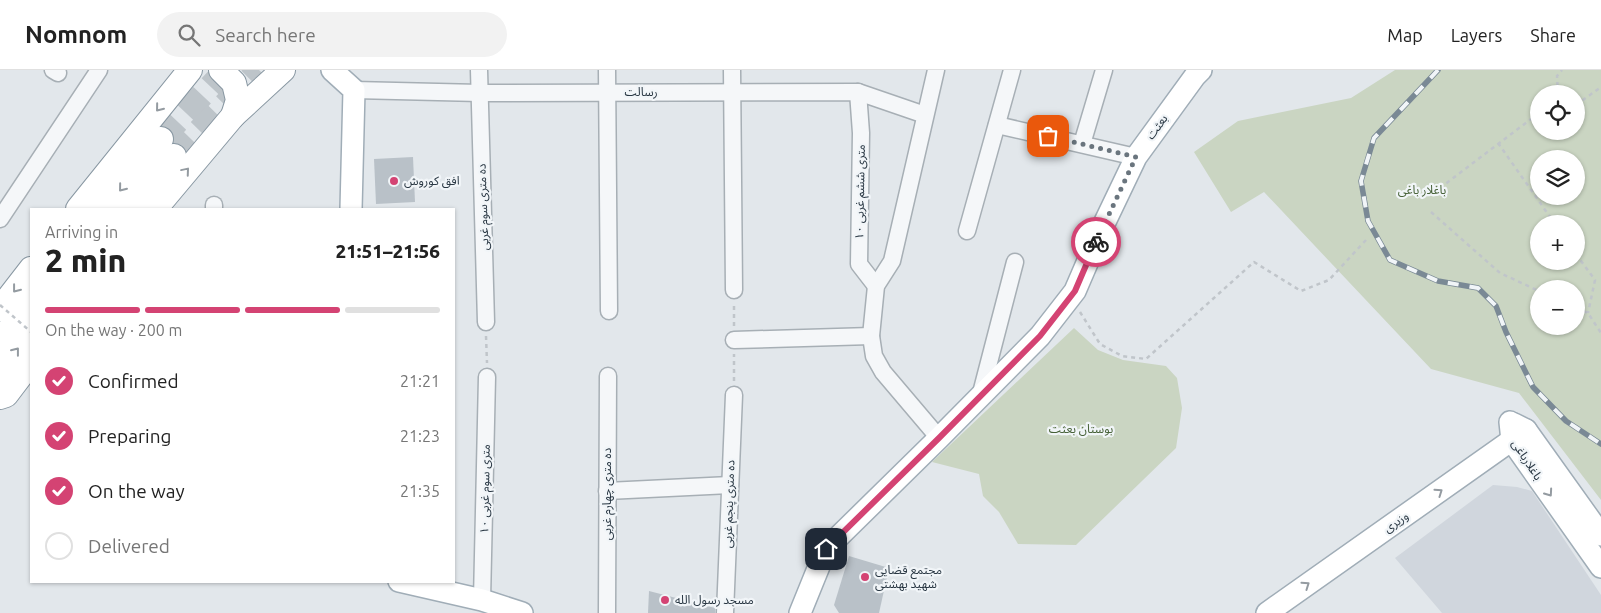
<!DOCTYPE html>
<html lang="en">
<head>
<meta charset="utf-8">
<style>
  :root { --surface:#fff; --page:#f2f2f2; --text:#222; --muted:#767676; --line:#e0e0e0; --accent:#d44373 }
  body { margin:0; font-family:Ubuntu,"Noto Sans Arabic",sans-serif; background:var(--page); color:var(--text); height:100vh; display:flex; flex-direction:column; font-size:19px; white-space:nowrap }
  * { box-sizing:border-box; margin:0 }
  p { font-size:16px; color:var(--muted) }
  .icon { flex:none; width:28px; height:28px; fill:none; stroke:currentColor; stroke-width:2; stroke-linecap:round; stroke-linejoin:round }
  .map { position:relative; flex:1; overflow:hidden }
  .details { position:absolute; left:30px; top:138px; width:425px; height:375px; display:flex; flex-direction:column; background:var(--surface); border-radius:0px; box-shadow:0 1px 4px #0004 }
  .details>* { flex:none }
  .buttons { position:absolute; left:1530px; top:15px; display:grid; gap:10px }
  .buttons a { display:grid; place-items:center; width:55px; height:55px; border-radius:50%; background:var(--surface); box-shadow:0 1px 4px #0004; font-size:25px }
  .pin { position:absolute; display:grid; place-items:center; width:42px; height:42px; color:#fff; margin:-21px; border-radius:10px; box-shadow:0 2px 8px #0006 }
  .courier { position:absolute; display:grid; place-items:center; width:50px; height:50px; margin:-25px; border:4px solid #d44373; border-radius:50%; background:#fff; color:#222; box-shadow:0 1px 6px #0007 }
  .overview em { font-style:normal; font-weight:800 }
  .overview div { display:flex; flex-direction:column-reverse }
  .overview { display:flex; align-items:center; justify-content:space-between; height:85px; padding:0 15px }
  h1 { font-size:32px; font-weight:800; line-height:38px }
  .bar { display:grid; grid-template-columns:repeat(4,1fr); gap:8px 5px; align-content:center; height:60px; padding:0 15px }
  .bar i { height:6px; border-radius:4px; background:var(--line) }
  .bar .selected { background:var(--accent) }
  .bar p { grid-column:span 4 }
  ol { padding:0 15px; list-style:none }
  li { display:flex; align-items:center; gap:15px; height:55px }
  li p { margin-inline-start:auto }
  li .icon { padding:5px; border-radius:50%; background:var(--accent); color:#fff; stroke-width:4 }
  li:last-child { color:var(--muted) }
  li i { width:28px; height:28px; border:2px solid var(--line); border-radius:50% }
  header { display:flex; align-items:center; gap:30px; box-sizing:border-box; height:70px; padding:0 25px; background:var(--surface); border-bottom:1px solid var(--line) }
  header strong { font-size:24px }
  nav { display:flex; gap:28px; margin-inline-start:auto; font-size:18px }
  .search { width:350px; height:45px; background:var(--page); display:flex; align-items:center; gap:12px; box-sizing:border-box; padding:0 18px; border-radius:28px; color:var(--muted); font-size:19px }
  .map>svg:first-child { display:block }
</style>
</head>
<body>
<header>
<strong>Nomnom</strong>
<div class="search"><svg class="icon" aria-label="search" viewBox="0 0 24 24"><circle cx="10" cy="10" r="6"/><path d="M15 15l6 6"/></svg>Search here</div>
<nav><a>Map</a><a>Layers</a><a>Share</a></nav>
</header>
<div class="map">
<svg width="1601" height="543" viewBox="0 0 1601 543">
  <rect width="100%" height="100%" fill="#e2e7eb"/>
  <polygon fill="#d0d6dd" points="1493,415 1517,417 1532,421 1601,525 1601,543 1442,543 1395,488"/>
  <g fill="#cad5c2" fill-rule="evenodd">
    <path d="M1395,0h206v430l-82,-107 -88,-24 -167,-177 -33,20 -37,-60 44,-31 113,-23zM1539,24h37v37h-37zM1539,89h37v37h-37zM1539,154h37v37h-37zM1539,219h37v37h-37z"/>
    <polygon points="1074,258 1098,280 1123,290 1166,296 1177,308 1182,338 1176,378 1076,475 1018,474 999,442 983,426 979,404 932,392"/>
  </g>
  <g fill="#b9c1c8">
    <polygon points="413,87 415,132 376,134 374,89"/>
    <polygon points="849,486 889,498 879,543 839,543 834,535"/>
    <polygon points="649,521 715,538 715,543 648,543"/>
  </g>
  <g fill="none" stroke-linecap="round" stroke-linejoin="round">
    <g stroke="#bdc4c9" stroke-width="24" stroke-dasharray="24 12" stroke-linecap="butt">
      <polyline points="161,69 226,0"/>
      <polyline points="174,86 259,0"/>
    </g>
    <defs>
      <g id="minor">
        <polyline points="53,0 58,3"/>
        <polyline points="479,0 486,252"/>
        <polyline points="607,0 609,241"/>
        <polyline points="732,0 734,220"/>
        <polyline points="936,0 892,191 876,216 871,266 874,286 883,302 939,368"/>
        <polyline points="354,20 480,23 858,22 925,45"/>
        <polyline points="858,22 861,63 859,194 876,216"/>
        <polyline points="997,55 1136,87"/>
        <polyline points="1082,74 1104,0"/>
        <polyline points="214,135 214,139"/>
        <polyline points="0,149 99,0"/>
        <polyline points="967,161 1012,0"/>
        <polyline points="734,270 871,266"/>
        <polyline points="980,327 1015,192"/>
        <polyline points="607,421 730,415"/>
        <polyline points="482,530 487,307"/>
        <polyline points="607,543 608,306"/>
        <polyline points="725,543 734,325"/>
      </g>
      <g id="major">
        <polyline points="332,0 354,20 351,139"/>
        <polyline points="1510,352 1512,371 1601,497"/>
        <polyline points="1514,354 1526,360 1601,465"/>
        <polyline points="399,511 482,530 522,543"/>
        <polyline points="800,543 826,479 939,368 1040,266 1075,221 1103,156 1136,87 1195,6 1201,0"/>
        <polyline points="1267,543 1526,360"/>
      </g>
      <g id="highway">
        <polyline points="221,0 234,13 238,30 233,46"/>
        <polyline points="78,139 190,0"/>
        <polyline points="105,139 161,69"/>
        <polyline points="130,139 174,86"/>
        <polyline points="155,139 233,46 283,0"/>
        <polyline points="0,239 31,199"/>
        <polyline points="0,271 31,232"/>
        <polyline points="0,301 31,261"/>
        <polyline points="0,327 6,325 31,292"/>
      </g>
    </defs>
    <use href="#minor" stroke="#a7afb5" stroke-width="19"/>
    <use href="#major" stroke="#a0adb7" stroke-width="24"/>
    <use href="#highway" stroke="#8897a2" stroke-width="26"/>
    <g stroke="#c0c5ca" stroke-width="2.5" stroke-dasharray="4 4" stroke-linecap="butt">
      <polyline points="1558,24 1557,6 1562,0"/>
      <polyline points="1576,35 1601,17"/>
      <polyline points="1498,73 1555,154"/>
      <polyline points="1440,118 1539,43"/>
      <polyline points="1431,142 1500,203 1539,221"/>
      <polyline points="1576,184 1595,210 1588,243"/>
      <polyline points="1576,238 1588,243 1601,263"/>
      <polyline points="1080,242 1100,274 1122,286 1146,289 1254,192 1301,221 1329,210 1366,170"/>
      <polyline points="734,256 734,234"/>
      <polyline points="486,266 487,293"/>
      <polyline points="734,311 734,284"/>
    </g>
    <use href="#minor" stroke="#f5f7f9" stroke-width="16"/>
    <use href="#major" stroke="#fff" stroke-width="21"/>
    <use href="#highway" stroke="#fff" stroke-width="24"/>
    <defs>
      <polyline id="rail" points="1438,0 1374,68 1361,111 1368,151 1390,190 1438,211 1478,218 1496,236 1506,262 1533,317 1566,351 1601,374"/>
    </defs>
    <use href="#rail" stroke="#7a8995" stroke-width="5.5"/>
    <use href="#rail" stroke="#f1f5f8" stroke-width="4" stroke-dasharray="11" stroke-linecap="butt"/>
    <polyline stroke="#c0c5ca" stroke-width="2.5" stroke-dasharray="4 4" stroke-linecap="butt" points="0,235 31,262"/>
  </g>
  <defs><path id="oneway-chevron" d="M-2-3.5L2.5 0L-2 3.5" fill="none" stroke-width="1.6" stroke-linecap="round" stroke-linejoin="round" transform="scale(1.25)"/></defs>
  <g stroke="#949ba1">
    <use href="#oneway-chevron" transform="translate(159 38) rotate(129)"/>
    <use href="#oneway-chevron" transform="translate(186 101) rotate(-50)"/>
    <use href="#oneway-chevron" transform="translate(122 118) rotate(129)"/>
    <use href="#oneway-chevron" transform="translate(16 219) rotate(128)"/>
    <use href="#oneway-chevron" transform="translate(16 281) rotate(-52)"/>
    <use href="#oneway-chevron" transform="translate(1439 422) rotate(-35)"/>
    <use href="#oneway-chevron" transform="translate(1549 423) rotate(55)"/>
    <use href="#oneway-chevron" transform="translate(1306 515) rotate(-35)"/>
  </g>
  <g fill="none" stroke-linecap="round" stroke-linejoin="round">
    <polyline stroke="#6a757e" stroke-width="5" stroke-dasharray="0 9" points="1048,66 1136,87 1096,172"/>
    <polyline stroke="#d44373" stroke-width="6" points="826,479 939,368 1040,266 1075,221 1096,172"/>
  </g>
  <g fill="#d44373" stroke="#f1f5f8" stroke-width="2">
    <circle cx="394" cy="111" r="5"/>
    <circle cx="865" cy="507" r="5"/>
    <circle cx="665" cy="530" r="5"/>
  </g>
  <g text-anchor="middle" stroke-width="4.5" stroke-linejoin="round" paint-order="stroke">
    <g font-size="12" fill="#293743" stroke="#f1f5f8">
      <text x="641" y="26">رسالت</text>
      <text transform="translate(1157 57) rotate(-54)" y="4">بعثت</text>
      <text transform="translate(860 122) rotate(-89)" y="4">۱۰ متری ششم غربی</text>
      <text transform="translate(483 137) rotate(-92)" y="4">ده متری سوم غربی</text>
      <text transform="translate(1527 390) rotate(57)" y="4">باغلارباغی</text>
      <text transform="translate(485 419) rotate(-89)" y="4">۱۰ متری سوم غربی</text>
      <text transform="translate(607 424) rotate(-90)" y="4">ده متری چهارم غربی</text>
      <text transform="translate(729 434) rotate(-88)" y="4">ده متری پنجم غربی</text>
      <text transform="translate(1396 452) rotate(-35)" y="4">وزیری</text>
    </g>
    <g font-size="12" fill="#293743" stroke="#f1f5f8" text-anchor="start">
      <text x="404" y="115">افق کوروش</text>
      <text x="875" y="504">مجتمع قضایی<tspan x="875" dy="14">شهید بهشتی</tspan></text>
      <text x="675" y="534">مسجد رسول الله</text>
    </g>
    <g font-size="12" fill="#456036" stroke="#f1f5f8">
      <text x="1422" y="124">باغلار باغی</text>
      <text x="1081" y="363">بوستان بعثت</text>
    </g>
  </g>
</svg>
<div class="buttons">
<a><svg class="icon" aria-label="locate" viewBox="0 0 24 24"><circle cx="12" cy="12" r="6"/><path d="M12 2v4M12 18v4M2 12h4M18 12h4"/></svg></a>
<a><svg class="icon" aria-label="layers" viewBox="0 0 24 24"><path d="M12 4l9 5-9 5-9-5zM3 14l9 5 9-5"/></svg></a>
<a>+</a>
<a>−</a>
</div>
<div class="pin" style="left:1048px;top:66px;background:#ea580c"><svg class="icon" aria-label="bag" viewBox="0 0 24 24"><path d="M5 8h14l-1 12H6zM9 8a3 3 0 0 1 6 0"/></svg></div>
<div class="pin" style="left:826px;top:479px;background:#1f2937"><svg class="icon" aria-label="home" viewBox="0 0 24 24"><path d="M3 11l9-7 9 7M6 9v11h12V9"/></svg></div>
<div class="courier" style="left:1096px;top:172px"><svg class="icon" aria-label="bike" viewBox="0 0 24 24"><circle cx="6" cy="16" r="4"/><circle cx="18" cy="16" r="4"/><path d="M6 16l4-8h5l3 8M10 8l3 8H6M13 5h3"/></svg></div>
<section class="details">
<div class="overview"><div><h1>2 min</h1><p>Arriving in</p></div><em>21:51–21:56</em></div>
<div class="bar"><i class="selected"></i><i class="selected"></i><i class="selected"></i><i></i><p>On the way · 200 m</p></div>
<ol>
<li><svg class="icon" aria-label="check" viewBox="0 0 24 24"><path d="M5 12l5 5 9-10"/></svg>Confirmed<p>21:21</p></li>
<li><svg class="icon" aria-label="check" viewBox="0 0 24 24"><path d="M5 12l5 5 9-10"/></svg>Preparing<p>21:23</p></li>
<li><svg class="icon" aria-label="check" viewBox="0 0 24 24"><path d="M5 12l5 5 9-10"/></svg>On the way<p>21:35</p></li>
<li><i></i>Delivered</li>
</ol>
</section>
</div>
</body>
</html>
